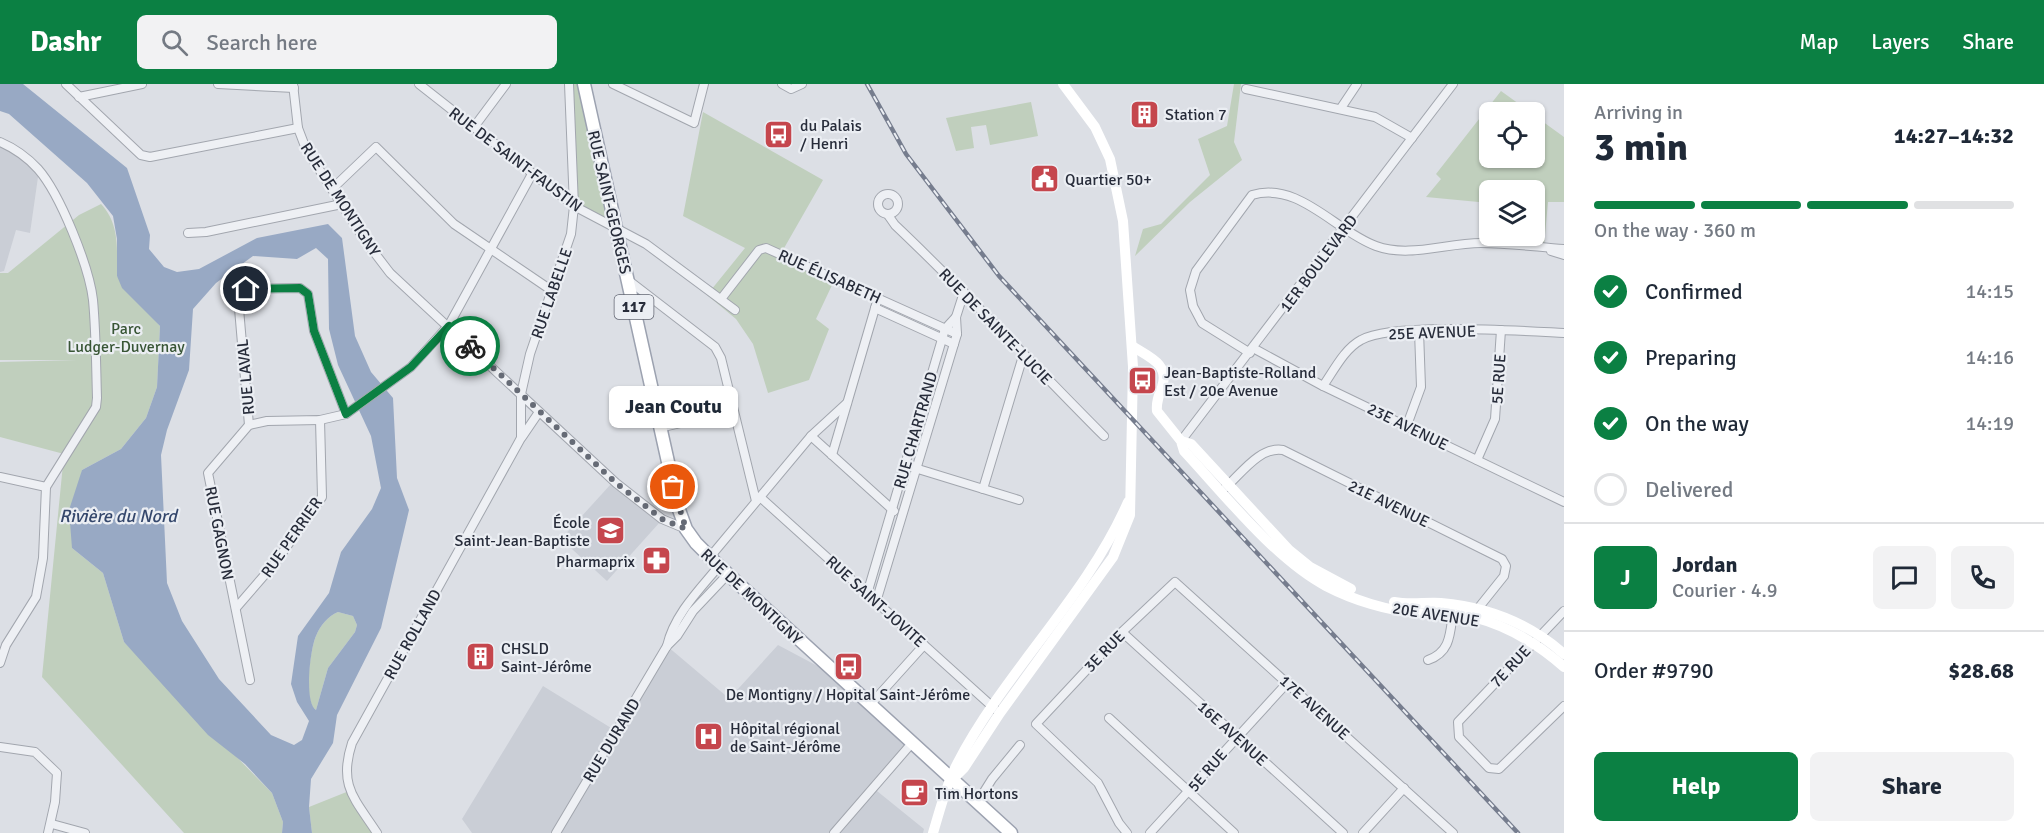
<!DOCTYPE html>
<html lang="en">
<head>
<meta charset="utf-8">
<style>
  :root { --surface:#fff; --page:#f2f2f3; --text:#1f2937; --muted:#747a83; --line:#e0e1e3; --accent:#0b8043 }
  body { margin:0; font-family:Signika,sans-serif; background:var(--page); color:var(--text); height:100vh; display:flex; flex-direction:column; font-size:22px; white-space:nowrap }
  * { box-sizing:border-box; margin:0 }
  p { font-size:20px; color:var(--muted) }
  .icon { flex:none; width:33px; height:33px; fill:none; stroke:currentColor; stroke-width:2; stroke-linecap:round; stroke-linejoin:round }
  .map { position:relative; flex:1; overflow:hidden }
  .sheet { display:flex; flex-direction:column; background:var(--surface); width:480px }
  .sheet>* { flex:none }
  .controls { position:absolute; left:1479px; top:18px; display:grid; gap:12px }
  .controls a { display:grid; place-items:center; width:66px; height:66px; border-radius:9px; background:var(--surface); box-shadow:0 2px 4px #0004; font-size:30px }
  .pin { position:absolute; display:grid; place-items:center; width:51px; height:51px; color:#fff; margin:-26px; border:3px solid #fff; border-radius:50%; box-shadow:0 2px 6px #0007 }
  .courier { position:absolute; display:grid; place-items:center; width:60px; height:60px; margin:-30px; border:4px solid #0b8043; border-radius:50%; background:#fff; color:#222; box-shadow:0 2px 8px #0007 }
  .bubble { position:absolute; height:42px; border-radius:9px; background:var(--surface); box-shadow:0 2px 4px #0004; font-size:20px; font-weight:700; line-height:42px; text-align:center }
  .overview em { font-style:normal; font-weight:700 }
  .overview div { display:flex; flex-direction:column-reverse }
  .overview { display:flex; align-items:center; justify-content:space-between; height:102px; padding:0 30px }
  h1 { font-size:39px; font-weight:700; line-height:45px }
  .bar { display:grid; grid-template-columns:repeat(4,1fr); gap:9px 6px; align-content:center; height:72px; padding:0 30px }
  .bar i { height:8px; border-radius:4px; background:var(--line) }
  .bar .active { background:var(--accent) }
  .bar p { grid-column:span 4 }
  .line { display:flex; align-items:center; gap:15px; padding:0 30px; border-top:2px solid var(--line) }
  .line div { flex:1 }
  .round { display:grid; place-items:center; flex:none; width:63px; height:63px; border-radius:9px; background:var(--page) }
  ol { padding:0 30px; list-style:none }
  li { display:flex; align-items:center; gap:18px; height:66px }
  li p { margin-inline-start:auto }
  li .icon { padding:6px; border-radius:50%; background:var(--accent); color:#fff; stroke-width:4 }
  li:last-child { color:var(--muted) }
  li i { width:33px; height:33px; border:3px solid var(--line); border-radius:50% }
  .primary-button { display:flex; gap:12px; margin-top:auto; padding:12px 30px }
  .primary-button a { flex:1; height:69px; border-radius:9px; background:var(--accent); color:#fff; font-size:24px; font-weight:700; line-height:69px; text-align:center }
  .primary-button a+a { background:var(--page); color:var(--text) }
  header { display:flex; align-items:center; gap:36px; box-sizing:border-box; height:84px; padding:0 30px; background:var(--accent); color:#fff }
  header strong { font-size:28px }
  nav { display:flex; gap:33px; margin-inline-start:auto; font-size:21px }
  .search { width:420px; height:54px; background:var(--page); display:flex; align-items:center; gap:15px; box-sizing:border-box; padding:0 21px; border-radius:9px; color:var(--muted); font-size:22px }
  main { display:flex; flex:1; min-height:0 }
  .map>svg:first-child { display:block }
</style>
</head>
<body>
<header>
<strong>Dashr</strong>
<div class="search"><svg class="icon" aria-label="search" viewBox="0 0 24 24"><circle cx="10" cy="10" r="6"/><path d="M15 15l6 6"/></svg>Search here</div>
<nav><a>Map</a><a>Layers</a><a>Share</a></nav>
</header>
<main>
<div class="map">
<svg width="1564" height="749" viewBox="0 0 1564 749">
  <rect width="100%" height="100%" fill="#dcdfe5"/>
  <g fill="#caced6">
    <polygon points="0,58 39,86 30,149 16,146 4,187 0,188"/>
    <polygon points="611,400 660,438 607,497 561,455"/>
    <polygon points="778,561 842,595 912,659 877,707 924,745 923,749 472,749 462,735 543,602 616,647 667,562 725,611 738,605"/>
  </g>
  <g fill="#c0cfbd">
    <polygon points="572,0 581,0 616,144 574,122"/>
    <polygon points="1234,0 1241,0 1234,58 1242,76 1190,118 1135,172 1143,145 1161,140 1210,91 1198,55 1227,42"/>
    <polygon points="1501,7 1530,28 1490,28 1490,74 1534,74 1535,32 1564,53 1564,118 1548,118 1544,162 1495,159 1495,152 1534,152 1534,106 1490,106 1489,119 1426,113 1441,95 1436,90"/>
    <polygon points="1031,18 1038,52 990,61 986,41 971,43 974,64 956,67 946,34"/>
    <polygon points="703,28 823,96 779,173 833,199 816,235 829,245 809,296 768,309 753,260 736,235 707,211 745,164 683,132"/>
    <path d="M101,120c19,20 16,46 16,72l43,50 -3,61 -11,31 -25,31 -39,21 -10,78 31,25 21,69 148,151 11,29 -1,11h-98l-142,-156 22,-223 -64,-17v-75l77,-2h-77v-87h8l71,-58z"/>
    <path d="M338,528l15,4 4,9 -2,7 -27,36 -12,42c-13,-7 -6,-61 0,-74 4,-10 12,-20 22,-24z"/>
    <polygon points="349,707 377,749 312,749 309,723"/>
  </g>
  <path fill="#98a9c4" fill-rule="evenodd" d="M0,0h23l104,84 23,67 -1,14 15,18 13,5 22,-3 58,-31 71,-14 14,14 13,98 16,36 22,26 4,80 12,32 -28,118 -44,87 -4,28 -22,36 -2,28 3,26h-30l1,-11 -11,-29 -27,-29 -37,-29 -84,-93 -21,-69 -31,-25 -3,-38 13,-40 39,-21 25,-31 11,-31 3,-61 -38,-38 -5,-12v-37l-4,-23 -26,-33 -78,-69 -9,-3zM316,164l12,11 1,70 9,36 33,71 10,52 -9,21 -31,43 -12,41 -31,43 -7,48 6,18 12,19 -7,19 -8,5 -23,-10 -52,-56 -37,-58 -15,-38 -6,-128 6,-25 22,-60 4,-61 23,-26 37,-27 44,3zM338,528l15,4 4,9 -2,7 -27,36 -12,42c-12,-7 -6,-61 0,-74 4,-10 12,-20 22,-24z"/>
  <g fill="none" stroke-linecap="round" stroke-linejoin="round">
    <defs>
      <g id="street">
        <polyline points="66,0 141,71 150,73 298,44"/>
        <polyline points="218,0 294,4"/>
        <polyline points="293,0 298,44 306,65 364,155 390,189 616,399 662,435 686,445"/>
        <polyline points="419,0 574,122 646,160 735,226"/>
        <polyline points="613,0 694,39 704,0"/>
        <polyline points="782,0 791,5 802,0"/>
        <polyline points="1246,5 1375,33 1412,54"/>
        <polyline points="79,13 142,0"/>
        <polyline points="1341,24 1357,0"/>
        <polyline points="474,43 506,0"/>
        <path d="M0,58c14,6 27,15 38,27 22,25 51,97 55,131 3,32 3,65 4,98l-1,9 -50,80 -3,71 -7,39 -30,48 -6,18"/>
        <polyline points="332,105 376,63 454,140 551,206"/>
        <circle cx="888" cy="120" r="10"/>
        <path d="M888,131l7,10c72,68 139,141 209,211"/>
        <polyline points="188,149 206,148 342,120"/>
        <polyline points="1551,167 1564,171"/>
        <polyline points="628,196 715,263 721,274 756,417"/>
        <polyline points="721,215 759,166 766,164 957,250"/>
        <polyline points="875,224 954,260"/>
        <polyline points="1253,264 1323,302 1564,418"/>
        <path d="M1250,269l-48,-30 -9,-17 -3,-16 6,-19 56,-76c47,-14 83,36 124,51 33,12 70,-3 105,-3 28,0 56,4 83,6"/>
        <path d="M1323,302c10,-14 21,-37 38,-46 31,-18 162,-9 203,-7"/>
        <polyline points="249,341 238,213 241,207 246,205 300,204 308,210 314,247 346,330"/>
        <polyline points="1407,341 1421,303 1419,247"/>
        <polyline points="659,344 733,327"/>
        <polyline points="811,352 894,427"/>
        <polyline points="522,353 539,328"/>
        <polyline points="1181,357 1453,0"/>
        <polyline points="832,371 878,214"/>
        <polyline points="1477,376 1495,335 1501,246"/>
        <polyline points="905,381 1019,416"/>
        <polyline points="0,393 46,403"/>
        <path d="M1225,404c16,-14 35,-42 58,-38l219,109 4,7 -2,10 -28,35"/>
        <polyline points="983,405 1023,272"/>
        <polyline points="760,413 995,625"/>
        <polyline points="710,473 811,352 847,319"/>
        <polyline points="867,510 945,245 956,233"/>
        <polyline points="876,518 957,250 956,233 964,208"/>
        <polyline points="236,524 275,479 322,413 320,336"/>
        <polyline points="1564,527 1458,638 1459,653 1489,684 1499,685 1564,622"/>
        <polyline points="1122,548 1343,749"/>
        <path d="M667,562c7,-31 32,-56 52,-80"/>
        <path d="M1428,576c23,-8 22,-27 25,-48"/>
        <polyline points="250,596 208,389 249,341 267,337 320,336 346,330 411,283 449,241 532,90"/>
        <polyline points="870,621 924,561"/>
        <polyline points="1109,634 1234,749"/>
        <polyline points="0,663 35,668 57,689 55,718 48,749"/>
        <polyline points="977,719 992,695 1020,661"/>
        <polyline points="52,740 85,749"/>
        <path d="M377,749c-22,-34 -39,-47 -25,-90l169,-305v-44l9,-40 41,-120 3,-28 -5,-122"/>
        <polyline points="556,749 667,562 677,552 693,527 728,490"/>
        <polyline points="834,749 912,659"/>
        <polyline points="1127,749 1119,739 1098,699 1036,640 1122,548 1175,498 1453,749"/>
        <polyline points="1150,749 1288,598"/>
        <polyline points="1363,749 1404,704"/>
      </g>
      <polyline id="primary" points="584,0 678,423 686,445 696,459 719,482 1011,749"/>
    </defs>
    <use href="#street" stroke="#a2a6ae" stroke-width="10"/>
    <use href="#primary" stroke="#9ca2b0" stroke-width="15"/>
    <use href="#street" stroke="#eef0f4" stroke-width="8"/>
    <g stroke="#fff" stroke-width="10">
      <path d="M1132,262c17,11 38,18 30,41 -3,8 -6,15 -5,24l24,30 3,10c40,43 91,108 142,135 27,14 62,25 92,27 19,1 36,0 55,4 35,9 64,26 91,50"/>
      <polyline points="1181,357 1191,360 1289,466 1310,483 1351,505"/>
      <path d="M1394,518c16,3 31,0 47,1 46,4 89,21 123,51"/>
      <polyline points="952,696 964,684 1000,629 1113,473 1130,431 1133,283 1123,137 1110,75 1095,43 1063,0"/>
      <path d="M933,749c7,-23 13,-48 24,-69 48,-93 129,-166 171,-262"/>
    </g>
    <use href="#primary" stroke="#fff" stroke-width="12"/>
    <defs>
      <polyline id="rail" points="867,0 906,70 999,192 1518,749"/>
    </defs>
    <use href="#rail" stroke="#767d8e" stroke-width="4.5"/>
    <use href="#rail" stroke="#ebeef3" stroke-width="2" stroke-dasharray="7" stroke-linecap="butt"/>
  </g>
  <g fill="none" stroke-linecap="round" stroke-linejoin="round">
    <polyline stroke="#666b76" stroke-width="6" stroke-dasharray="0 10.8" points="470,262 616,399 662,435 686,445 673,403"/>
    <polyline stroke="#0b8043" stroke-width="8" points="246,205 300,204 308,210 314,247 346,330 411,283 449,242 470,262"/>
  </g>
  <defs>
    <symbol id="building-square" viewBox="-11 -11 22 22"><rect x="-9" y="-9" width="18" height="18" rx="4" fill="#c5464d" stroke="#ebeef3"/><path d="M-4-6H4V6H1V3H-1V6H-4ZM-2.5-4.3h1.7v1.8h-1.7ZM.8-4.3h1.7v1.8H.8ZM-2.5-1h1.7V.8h-1.7ZM.8-1h1.7V.8H.8Z" fill="#fff"/></symbol>
    <symbol id="bus-square" viewBox="-11 -11 22 22"><rect x="-9" y="-9" width="18" height="18" rx="4" fill="#c5464d" stroke="#ebeef3"/><path d="M-5-6H5V4H4V6H2V4H-2V6H-4V4H-5ZM-3.5-4V0h7V-4ZM-3.5 1.2v1.5H-2V1.2ZM2 1.2v1.5H3.5V1.2Z" fill="#fff"/></symbol>
    <symbol id="civic-square" viewBox="-11 -11 22 22"><rect x="-9" y="-9" width="18" height="18" rx="4" fill="#c5464d" stroke="#ebeef3"/><path d="M-.6-6.5H3V-4.5H.6V-3L4-1V1h2V6H-6V1h2V-1L-.6-3ZM-1.2 2.5V6h2.4V2.5Z" fill="#fff"/></symbol>
    <symbol id="school-square" viewBox="-11 -11 22 22"><rect x="-9" y="-9" width="18" height="18" rx="4" fill="#c5464d" stroke="#ebeef3"/><path d="M0-5L7-2L0 1L-7-2ZM-4 1L0 2.5L4 1V4Q0 6-4 4Z" fill="#fff"/></symbol>
    <symbol id="pharmacy-square" viewBox="-11 -11 22 22"><rect x="-9" y="-9" width="18" height="18" rx="4" fill="#c5464d" stroke="#ebeef3"/><path d="M-2-6h4v4h4v4h-4v4h-4v-4h-4v-4h4Z" fill="#fff"/></symbol>
    <symbol id="hospital-square" viewBox="-11 -11 22 22"><rect x="-9" y="-9" width="18" height="18" rx="4" fill="#c5464d" stroke="#ebeef3"/><path d="M-5-5h3v3.5h4V-5h3V5h-3V1.5h-4V5h-3Z" fill="#fff"/></symbol>
    <symbol id="cafe-square" viewBox="-11 -11 22 22"><rect x="-9" y="-9" width="18" height="18" rx="4" fill="#c5464d" stroke="#ebeef3"/><path d="M-5.5-4.5H6V0H3Q3 3.5 0 3.5H-2.5Q-5.5 3.5-5.5 0ZM3-3.2v2h1.7v-2ZM-6 4.5H4V6H-6Z" fill="#fff"/></symbol>
  </defs>
  <g fill-rule="evenodd">
    <use href="#building-square" x="1128" y="14" width="33" height="33"/>
    <use href="#bus-square" x="762" y="34" width="33" height="33"/>
    <use href="#civic-square" x="1028" y="78" width="33" height="33"/>
    <use href="#bus-square" x="1126" y="280" width="33" height="33"/>
    <use href="#school-square" x="594" y="430" width="33" height="33"/>
    <use href="#pharmacy-square" x="640" y="460" width="33" height="33"/>
    <use href="#building-square" x="464" y="556" width="33" height="33"/>
    <use href="#bus-square" x="832" y="566" width="33" height="33"/>
    <use href="#hospital-square" x="692" y="636" width="33" height="33"/>
    <use href="#cafe-square" x="898" y="692" width="33" height="33"/>
  </g>
  <g text-anchor="middle" stroke-width="4.5" stroke-linejoin="round" paint-order="stroke">
    <rect fill="#ebeef3" stroke="#626672" stroke-width="1.5" x="614.5" y="211" width="39" height="24" rx="4.5"/>
    <g font-size="15" font-weight="bold" fill="#272c3a">
      <text x="634" y="228">117</text>
    </g>
    <g font-size="16" fill="#272c3a" stroke="#ebeef3" text-anchor="start">
      <text x="1165" y="36">Station 7</text>
      <text x="800" y="47">du Palais<tspan x="800" dy="18">/ Henri</tspan></text>
      <text x="1065" y="101">Quartier 50+</text>
      <text x="1164" y="294">Jean-Baptiste-Rolland<tspan x="1164" dy="18">Est / 20e Avenue</tspan></text>
      <text x="590" y="444" text-anchor="end">École<tspan x="590" dy="18">Saint-Jean-Baptiste</tspan></text>
      <text x="635" y="483" text-anchor="end">Pharmaprix</text>
      <text x="501" y="570">CHSLD<tspan x="501" dy="18">Saint-Jérôme</tspan></text>
      <text x="848" y="616" text-anchor="middle">De Montigny / Hopital Saint-Jérôme</text>
      <text x="730" y="650">Hôpital régional<tspan x="730" dy="18">de Saint-Jérôme</tspan></text>
      <text x="935" y="715">Tim Hortons</text>
    </g>
    <g font-size="16" fill="#272c3a" stroke="#ebeef3">
      <text transform="translate(516 75) rotate(37)" y="6">RUE DE SAINT-FAUSTIN</text>
      <text transform="translate(341 115) rotate(57)" y="6">RUE DE MONTIGNY</text>
      <text transform="translate(610 118) rotate(77)" y="6">RUE SAINT-GEORGES</text>
      <text transform="translate(1318 179) rotate(-53)" y="6">1ER BOULEVARD</text>
      <text transform="translate(830 192) rotate(24)" y="6">RUE ÉLISABETH</text>
      <text transform="translate(551 209) rotate(-71)" y="6">RUE LABELLE</text>
      <text transform="translate(996 242) rotate(46)" y="6">RUE DE SAINTE-LUCIE</text>
      <text transform="translate(1432 248) rotate(-2)" y="6">25E AVENUE</text>
      <text transform="translate(245 293) rotate(-95)" y="6">RUE LAVAL</text>
      <text transform="translate(1498 295) rotate(-86)" y="6">5E RUE</text>
      <text transform="translate(1408 342) rotate(26)" y="6">23E AVENUE</text>
      <text transform="translate(915 346) rotate(-74)" y="6">RUE CHARTRAND</text>
      <text transform="translate(1389 419) rotate(26)" y="6">21E AVENUE</text>
      <text transform="translate(220 449) rotate(79)" y="6">RUE GAGNON</text>
      <text transform="translate(291 453) rotate(-55)" y="6">RUE PERRIER</text>
      <text transform="translate(752 512) rotate(43)" y="6">RUE DE MONTIGNY</text>
      <text transform="translate(876 517) rotate(42)" y="6">RUE SAINT-JOVITE</text>
      <text transform="translate(1436 530) rotate(9)" y="6">20E AVENUE</text>
      <text transform="translate(412 550) rotate(-61)" y="6">RUE ROLLAND</text>
      <text transform="translate(1104 567) rotate(-46)" y="6">3E RUE</text>
      <text transform="translate(1510 582) rotate(-47)" y="6">7E RUE</text>
      <text transform="translate(1315 623) rotate(42)" y="6">17E AVENUE</text>
      <text transform="translate(1233 649) rotate(42)" y="6">16E AVENUE</text>
      <text transform="translate(611 656) rotate(-59)" y="6">RUE DURAND</text>
      <text transform="translate(1207 686) rotate(-49)" y="6">5E RUE</text>
    </g>
    <g font-size="16" fill="#385535" stroke="#ebeef3">
      <text x="126" y="250">Parc<tspan x="126" dy="18">Ludger-Duvernay</tspan></text>
    </g>
    <g font-size="18" font-style="italic" fill="#34476c" stroke="#ebeef3">
      <text x="118" y="438">Rivière du Nord</text>
    </g>
  </g>
</svg>
<div class="controls">
<a><svg class="icon" aria-label="locate" viewBox="0 0 24 24"><circle cx="12" cy="12" r="6"/><path d="M12 2v4M12 18v4M2 12h4M18 12h4"/></svg></a>
<a><svg class="icon" aria-label="layers" viewBox="0 0 24 24"><path d="M12 4l9 5-9 5-9-5zM3 14l9 5 9-5"/></svg></a>
</div>
<div class="pin" style="left:673px;top:403px;background:#ea580c"><svg class="icon" aria-label="bag" viewBox="0 0 24 24"><path d="M5 8h14l-1 12H6zM9 8a3 3 0 0 1 6 0"/></svg></div>
<div class="pin" style="left:246px;top:205px;background:#1f2937"><svg class="icon" aria-label="home" viewBox="0 0 24 24"><path d="M3 11l9-7 9 7M6 9v11h12V9"/></svg></div>
<div class="courier" style="left:470px;top:262px"><svg class="icon" aria-label="bike" viewBox="0 0 24 24"><circle cx="6" cy="16" r="4"/><circle cx="18" cy="16" r="4"/><path d="M6 16l4-8h5l3 8M10 8l3 8H6M13 5h3"/></svg></div>
<div class="bubble" style="left:609px;top:302px;width:129px">Jean Coutu</div>
</div>
<section class="sheet">
<div class="overview"><div><h1>3 min</h1><p>Arriving in</p></div><em>14:27–14:32</em></div>
<div class="bar"><i class="active"></i><i class="active"></i><i class="active"></i><i></i><p>On the way · 360 m</p></div>
<ol>
<li><svg class="icon" aria-label="check" viewBox="0 0 24 24"><path d="M5 12l5 5 9-10"/></svg>Confirmed<p>14:15</p></li>
<li><svg class="icon" aria-label="check" viewBox="0 0 24 24"><path d="M5 12l5 5 9-10"/></svg>Preparing<p>14:16</p></li>
<li><svg class="icon" aria-label="check" viewBox="0 0 24 24"><path d="M5 12l5 5 9-10"/></svg>On the way<p>14:19</p></li>
<li><i></i>Delivered</li>
</ol>
<div class="line" style="height:108px"><b class="round" style="background:var(--accent);color:#fff">J</b><div><b>Jordan</b><p>Courier · 4.9</p></div><a class="round"><svg class="icon" aria-label="chat" viewBox="0 0 24 24"><path d="M4 5h16v11H9l-5 4z"/></svg></a><a class="round"><svg class="icon" aria-label="phone" viewBox="0 0 24 24"><path d="M5 4h4l2 5-3 2q2 4 5 5l2-3 5 2v4C11 20 4 13 5 4z"/></svg></a></div>
<div class="line" style="height:78px"><div>Order #9790</div><b>$28.68</b></div>
<div class="primary-button"><a>Help</a><a>Share</a></div>
</section>
</main>
</body>
</html>
